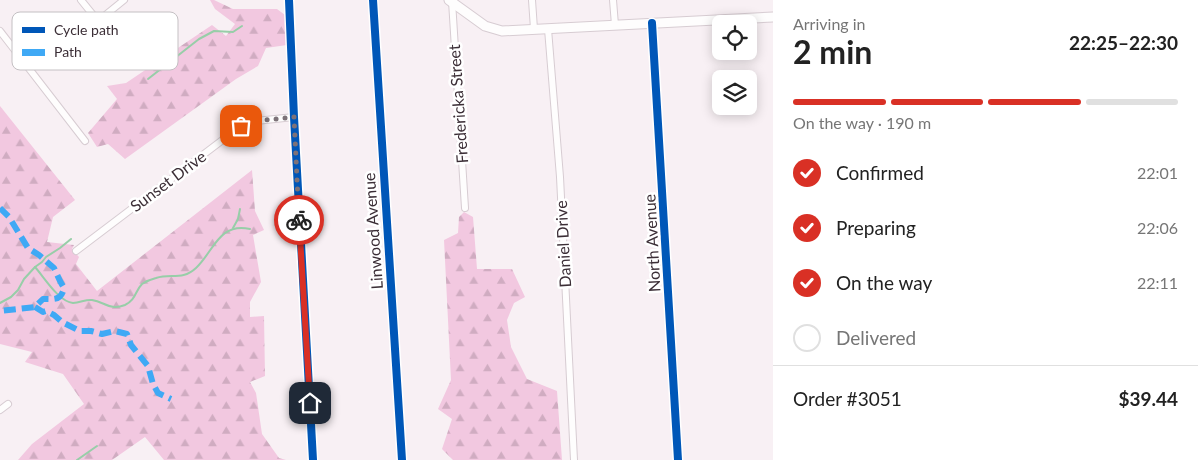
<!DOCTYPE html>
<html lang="en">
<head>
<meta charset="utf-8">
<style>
  :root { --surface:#fff; --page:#f6f6f6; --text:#222; --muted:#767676; --line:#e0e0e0; --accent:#d93025 }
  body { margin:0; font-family:Lato,sans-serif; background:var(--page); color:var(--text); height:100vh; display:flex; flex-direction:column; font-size:19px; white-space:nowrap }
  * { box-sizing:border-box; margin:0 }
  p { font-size:16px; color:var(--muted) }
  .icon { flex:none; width:28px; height:28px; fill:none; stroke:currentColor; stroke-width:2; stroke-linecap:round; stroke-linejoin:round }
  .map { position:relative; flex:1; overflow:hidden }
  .panel { display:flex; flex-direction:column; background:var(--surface); width:425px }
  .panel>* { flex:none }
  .fabs { position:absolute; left:712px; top:15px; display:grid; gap:10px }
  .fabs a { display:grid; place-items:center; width:45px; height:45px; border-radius:8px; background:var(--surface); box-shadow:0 2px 12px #0003; font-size:25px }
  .pin { position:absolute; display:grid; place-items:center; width:42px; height:42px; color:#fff; margin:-21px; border-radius:10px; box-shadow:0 2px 8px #0006 }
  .courier { position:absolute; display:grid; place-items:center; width:50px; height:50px; margin:-25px; border:4px solid #d93025; border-radius:50%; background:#fff; color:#222; box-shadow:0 1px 6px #0007 }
  .overview em { font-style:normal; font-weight:700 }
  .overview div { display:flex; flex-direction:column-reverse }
  .overview { display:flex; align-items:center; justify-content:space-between; height:85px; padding:0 20px }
  h1 { font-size:32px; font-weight:700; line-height:38px }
  .bar { display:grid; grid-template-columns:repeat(4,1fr); gap:8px 5px; align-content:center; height:60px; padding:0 20px }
  .bar i { height:6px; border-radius:4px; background:var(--line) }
  .bar .selected { background:var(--accent) }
  .bar p { grid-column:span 4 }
  .line { display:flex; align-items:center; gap:12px; padding:0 20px; border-top:1px solid var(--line) }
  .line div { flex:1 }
  ol { padding:0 20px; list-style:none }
  li { display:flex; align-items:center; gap:15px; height:55px }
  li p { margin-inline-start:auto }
  li .icon { padding:5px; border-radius:50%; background:var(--accent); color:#fff; stroke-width:4 }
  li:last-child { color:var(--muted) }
  li i { width:28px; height:28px; border:2px solid var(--line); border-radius:50% }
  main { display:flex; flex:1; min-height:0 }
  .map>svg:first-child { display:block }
</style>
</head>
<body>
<main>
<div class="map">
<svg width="773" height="460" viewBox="0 0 773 460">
  <defs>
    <pattern id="forest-firs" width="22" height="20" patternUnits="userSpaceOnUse" patternTransform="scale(1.25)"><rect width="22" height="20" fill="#f2c8e0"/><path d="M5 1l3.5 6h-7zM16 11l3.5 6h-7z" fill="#d0acc1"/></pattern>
  </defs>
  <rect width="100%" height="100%" fill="#f8f0f4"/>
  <g fill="url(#forest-firs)">
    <polygon points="210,0 214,0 233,9 277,9 285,15 287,45 266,48 258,66 236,79 125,159 108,144 97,147 88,133 117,99 107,86 126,83 212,25 226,36 235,24 215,9"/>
    <polygon points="0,106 75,200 53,217 47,242 74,245 72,249 79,257 76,264 97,291 252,170 255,211 264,230 253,235 261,282 250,302 250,317 264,316 265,376 250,382 256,393 262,434 279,458 286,460 164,460 145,437 112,460 18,460 32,444 84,404 63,374 25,362 32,352 0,344"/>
    <polygon points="464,212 473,217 477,269 512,269 525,297 514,303 507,320 511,347 527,379 557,391 562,460 453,460 442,449 452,419 438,409 451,380 444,240 458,233 459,217"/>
  </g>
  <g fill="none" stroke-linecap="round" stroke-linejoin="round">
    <g stroke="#97cea8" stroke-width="2">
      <polyline points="148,79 199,39 214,31 233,32 242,26"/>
      <polyline points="233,228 238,219 240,209"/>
      <path d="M35,267c9,10 24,35 38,36 7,0 13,-4 19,-3 13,2 18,11 33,5 11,-5 10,-14 17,-21 3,-2 10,-5 14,-6 15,-5 26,3 40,-10 18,-17 23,-46 54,-39"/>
      <polyline points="0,303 11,297 18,290 24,279 35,267 42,262 46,257 60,248 71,239"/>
      <polyline points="77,460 97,446"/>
    </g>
    <defs>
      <g id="street">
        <polyline points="81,0 98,21 124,0"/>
        <polyline points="289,0 294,117 313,460"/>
        <polyline points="373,0 402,460"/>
        <polyline points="532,0 534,29"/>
        <polyline points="613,0 615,25"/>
        <polyline points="452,1 465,208"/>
        <polyline points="652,23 678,460"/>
        <polyline points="548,29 560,177 574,460"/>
        <polyline points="0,31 85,141"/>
        <polyline points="76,251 241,126 256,121 294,117"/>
        <polyline points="0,410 8,404"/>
      </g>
      <polyline id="secondary" points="449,0 485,26 502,31 773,17"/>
    </defs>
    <use href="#street" stroke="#d7ccd2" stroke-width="8"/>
    <use href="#secondary" stroke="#d7ccd2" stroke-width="11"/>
    <use href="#street" stroke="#fefdfd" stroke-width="6"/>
    <use href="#secondary" stroke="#fefdfd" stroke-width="9"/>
    <g stroke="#3fa9f5" stroke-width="6" stroke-dasharray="12 6" stroke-linecap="butt">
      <path d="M0,208l9,9 19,31 11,7 15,13 6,13 4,7c-3,13 -10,11 -21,11l-8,8 -35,4"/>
      <polyline points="35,307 43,312 46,311 54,315 62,322 80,331 91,331 102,334 115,331 127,334 131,345 148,366 153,384 158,393 171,399"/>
    </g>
    <defs>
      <g id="cycleway">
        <polyline points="289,0 294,117 313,460"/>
        <polyline points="373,0 402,460"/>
        <polyline points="652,23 678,460"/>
      </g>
    </defs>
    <use href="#cycleway" stroke="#fff" stroke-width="11"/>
    <use href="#cycleway" stroke="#0057b8" stroke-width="8"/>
  </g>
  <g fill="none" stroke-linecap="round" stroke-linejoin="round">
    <polyline stroke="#7d7278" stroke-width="5" stroke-dasharray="0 9" points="241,126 256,121 294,117 299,220"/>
    <polyline stroke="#d93025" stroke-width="6" points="299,220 310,403"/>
  </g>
  <g text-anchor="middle" stroke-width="5" stroke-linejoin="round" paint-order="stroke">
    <g font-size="16" fill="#3b2e36" stroke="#fff">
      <text transform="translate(458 104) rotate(-94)" y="6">Fredericka Street</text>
      <text transform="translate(168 181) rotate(-37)" y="6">Sunset Drive</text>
      <text transform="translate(373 231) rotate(-94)" y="6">Linwood Avenue</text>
      <text transform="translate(652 243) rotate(-93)" y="6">North Avenue</text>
      <text transform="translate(563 244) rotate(-93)" y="6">Daniel Drive</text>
    </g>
  </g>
  <rect x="12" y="12" width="166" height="58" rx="8" fill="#fff" stroke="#c4c0c3" stroke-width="1"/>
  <rect x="22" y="27" width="23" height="6" fill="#0057b8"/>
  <rect x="22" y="49" width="23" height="7" fill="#3fa9f5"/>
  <g font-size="14" fill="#3b2e36">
    <text x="54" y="35">Cycle path</text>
    <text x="54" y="57">Path</text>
  </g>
</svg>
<div class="fabs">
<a><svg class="icon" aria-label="locate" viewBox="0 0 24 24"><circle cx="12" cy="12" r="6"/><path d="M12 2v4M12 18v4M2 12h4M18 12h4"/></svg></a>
<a><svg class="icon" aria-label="layers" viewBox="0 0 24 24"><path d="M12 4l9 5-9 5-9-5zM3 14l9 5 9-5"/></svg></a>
</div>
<div class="pin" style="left:241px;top:126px;background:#ea580c"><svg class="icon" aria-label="bag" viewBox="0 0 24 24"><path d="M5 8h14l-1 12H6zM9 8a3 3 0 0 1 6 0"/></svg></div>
<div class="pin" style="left:310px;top:403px;background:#1f2937"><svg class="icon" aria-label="home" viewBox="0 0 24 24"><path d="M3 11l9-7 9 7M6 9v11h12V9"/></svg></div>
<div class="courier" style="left:299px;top:220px"><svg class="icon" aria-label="bike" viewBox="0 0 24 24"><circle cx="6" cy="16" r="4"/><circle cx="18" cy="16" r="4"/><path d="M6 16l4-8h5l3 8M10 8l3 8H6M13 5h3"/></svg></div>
</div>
<section class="panel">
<div class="overview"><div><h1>2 min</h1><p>Arriving in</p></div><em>22:25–22:30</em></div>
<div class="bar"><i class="selected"></i><i class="selected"></i><i class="selected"></i><i></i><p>On the way · 190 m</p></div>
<ol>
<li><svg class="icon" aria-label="check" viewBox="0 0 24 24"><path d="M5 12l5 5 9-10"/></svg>Confirmed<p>22:01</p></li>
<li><svg class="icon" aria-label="check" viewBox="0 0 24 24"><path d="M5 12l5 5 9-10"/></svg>Preparing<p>22:06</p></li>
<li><svg class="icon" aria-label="check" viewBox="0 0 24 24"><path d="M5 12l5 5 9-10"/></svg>On the way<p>22:11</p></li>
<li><i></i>Delivered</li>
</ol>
<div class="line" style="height:65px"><div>Order #3051</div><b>$39.44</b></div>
</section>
</main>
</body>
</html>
